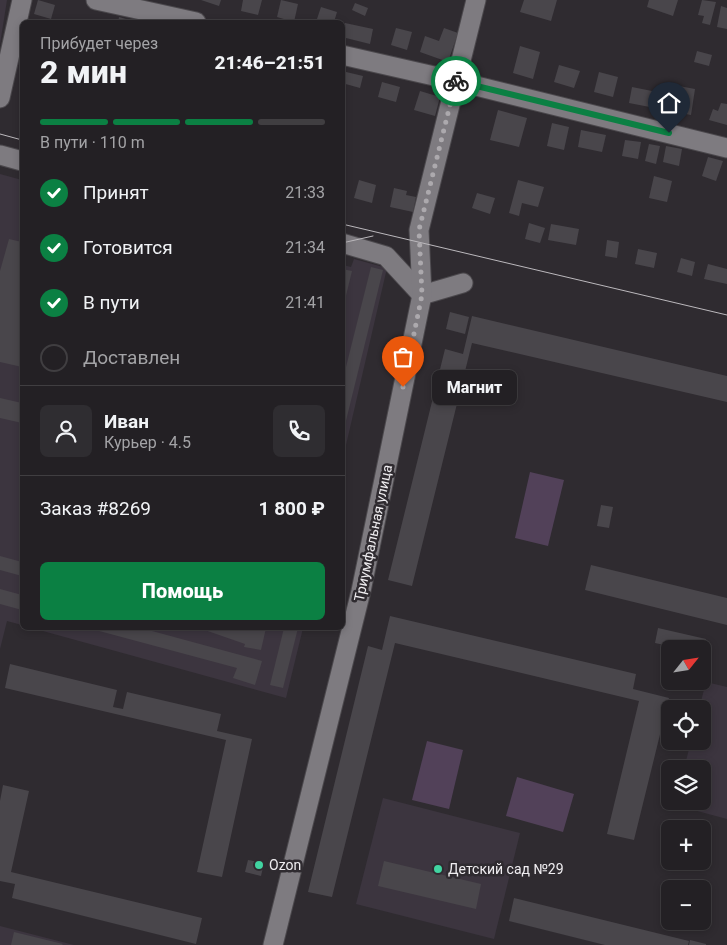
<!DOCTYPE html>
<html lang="ru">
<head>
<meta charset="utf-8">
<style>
  :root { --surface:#232024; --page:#2f2d31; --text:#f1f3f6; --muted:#a3a3a6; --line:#403e41; --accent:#0b8043 }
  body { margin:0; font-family:Roboto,sans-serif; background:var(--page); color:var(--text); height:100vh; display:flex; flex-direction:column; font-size:19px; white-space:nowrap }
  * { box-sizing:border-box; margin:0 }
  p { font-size:16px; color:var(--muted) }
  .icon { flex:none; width:28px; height:28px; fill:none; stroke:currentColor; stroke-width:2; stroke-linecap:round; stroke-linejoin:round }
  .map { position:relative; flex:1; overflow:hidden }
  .drawer { position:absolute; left:20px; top:20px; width:325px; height:610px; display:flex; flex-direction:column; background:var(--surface); border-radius:8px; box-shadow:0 2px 8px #0003,0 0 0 1px var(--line) }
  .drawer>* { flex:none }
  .needle { width:32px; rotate:60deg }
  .buttons { position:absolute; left:661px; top:640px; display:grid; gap:10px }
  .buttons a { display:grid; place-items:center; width:50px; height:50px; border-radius:8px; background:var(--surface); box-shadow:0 2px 8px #0003,0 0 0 1px var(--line); font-size:25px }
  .pin { position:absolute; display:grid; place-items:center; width:42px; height:42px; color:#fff; margin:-51px -21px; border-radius:50% 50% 50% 0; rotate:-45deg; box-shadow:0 0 5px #0007 }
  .pin .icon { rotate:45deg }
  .courier { position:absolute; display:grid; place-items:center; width:50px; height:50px; margin:-25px; border:4px solid #0b8043; border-radius:50%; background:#fff; color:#222; box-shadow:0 1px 6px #0007 }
  .bubble { position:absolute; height:35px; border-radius:8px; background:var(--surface); box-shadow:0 2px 8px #0003,0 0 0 1px var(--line); font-size:16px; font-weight:800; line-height:35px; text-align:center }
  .head em { font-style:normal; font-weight:800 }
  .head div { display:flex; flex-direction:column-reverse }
  .head { display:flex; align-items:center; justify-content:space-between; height:85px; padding:0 20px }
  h1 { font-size:32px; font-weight:800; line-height:38px }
  .bar { display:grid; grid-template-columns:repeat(4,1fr); gap:8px 5px; align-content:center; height:60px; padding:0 20px }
  .bar i { height:6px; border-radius:4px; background:var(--line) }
  .bar .current { background:var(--accent) }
  .bar p { grid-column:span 4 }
  .line { display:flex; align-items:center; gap:12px; padding:0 20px; border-top:1px solid var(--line) }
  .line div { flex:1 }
  .round { display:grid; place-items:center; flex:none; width:52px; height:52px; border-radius:8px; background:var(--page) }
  ol { padding:0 20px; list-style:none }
  li { display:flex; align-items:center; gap:15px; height:55px }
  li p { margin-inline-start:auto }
  li .icon { padding:5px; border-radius:50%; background:var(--accent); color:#fff; stroke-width:4 }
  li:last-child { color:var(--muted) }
  li i { width:28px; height:28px; border:2px solid var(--line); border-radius:50% }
  .button { display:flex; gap:10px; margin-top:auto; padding:10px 20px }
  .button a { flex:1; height:58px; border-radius:8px; background:var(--accent); color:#fff; font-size:20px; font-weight:800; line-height:58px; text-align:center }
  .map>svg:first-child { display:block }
</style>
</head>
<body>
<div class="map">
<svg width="727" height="945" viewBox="0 0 727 945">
  <rect width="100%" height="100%" fill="#2f2b30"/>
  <g fill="#3c353f">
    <polygon points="0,0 7,0 0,44"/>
    <polygon points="0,174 22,180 22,625 7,621 0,649"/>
    <polygon points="354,259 387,268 343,458 343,265 351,267"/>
    <polygon points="32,628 303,628 286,698"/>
    <polygon points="706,682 727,687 727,819 675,805 676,801 702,801 702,769 684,769 691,741 702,741 702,709 699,709"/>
    <polygon points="383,798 520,833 494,939 356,904"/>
    <polygon points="0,926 74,945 0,945"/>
  </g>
  <g fill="#524159">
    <polygon points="530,472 564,480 548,546 515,538"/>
    <polygon points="427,741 463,750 449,809 412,800"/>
    <polygon points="517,777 574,794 563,832 506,816"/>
  </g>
  <g fill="#49464b">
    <polygon points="38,0 55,5 51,19 34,14"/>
    <polygon points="201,0 221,0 219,6"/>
    <polygon points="243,0 262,0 258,15 241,11"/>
    <polygon points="281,0 298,4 294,22 277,17"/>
    <polygon points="524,0 557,0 551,21 520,12"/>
    <polygon points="649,0 678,0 673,16 647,7"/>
    <polygon points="702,0 716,2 710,25 702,23 704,16 698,15"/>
    <polygon points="355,3 368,8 365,16 352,10"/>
    <polygon points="721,6 727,8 727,29 717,27"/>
    <polygon points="321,7 337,12 334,22 316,22"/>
    <polygon points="119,17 126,19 125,22 118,22"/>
    <polygon points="345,23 373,29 370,44 342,37"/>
    <polygon points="396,28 412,32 407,50 391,45"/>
    <polygon points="444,28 458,33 448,62 420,52 425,36 439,41"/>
    <polygon points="520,46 540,52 533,79 513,73"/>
    <polygon points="697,51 712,55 709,66 694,62"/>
    <polygon points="559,65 580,71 574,88 554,82"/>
    <polygon points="342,71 363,76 360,88 342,83"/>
    <polygon points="599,72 618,77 613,97 594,92"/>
    <polygon points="382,82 400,87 396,102 378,97"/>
    <polygon points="679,86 695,89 691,115 675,112"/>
    <polygon points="632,87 657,92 655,108 629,103"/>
    <polygon points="420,91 440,97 435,116 414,110"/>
    <polygon points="721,103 727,104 727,125 709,120 713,109 718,111"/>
    <polygon points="498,110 527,118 519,147 490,140"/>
    <polygon points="552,123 569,127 564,150 547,146"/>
    <polygon points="581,130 606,135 602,152 578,147"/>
    <polygon points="625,140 641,142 638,159 622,156"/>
    <polygon points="649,144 660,146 656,164 645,161"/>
    <polygon points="666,146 682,149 679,166 663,162"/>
    <polygon points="708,157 723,161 716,181 702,176"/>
    <polygon points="654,176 672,181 667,202 649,198"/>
    <polygon points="359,180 376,185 372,203 354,198"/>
    <polygon points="518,180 544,187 538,207 522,203 519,216 509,213"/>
    <polygon points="394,188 407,191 406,195 416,197 413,212 390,207"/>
    <polygon points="477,193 495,198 490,214 472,208"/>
    <polygon points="529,223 545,228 540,243 525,239"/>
    <polygon points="551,224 579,229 576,245 548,240"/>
    <polygon points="9,239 22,242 22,367 0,362 0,271"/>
    <polygon points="607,240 619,242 617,258 605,256"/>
    <polygon points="638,249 657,253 654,268 635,264"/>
    <polygon points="681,258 695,262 692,276 677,272"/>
    <polygon points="708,264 727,269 727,284 704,279"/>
    <polygon points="371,267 383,270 342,437 342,383"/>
    <polygon points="342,269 352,271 343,308 342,308"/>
    <polygon points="450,312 469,317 465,334 446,329"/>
    <polygon points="472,316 727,376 727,402 472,343 412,586 388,580 445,349 463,354"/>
    <polygon points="0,398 22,403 22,423 0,418"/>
    <polygon points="601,505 613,507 609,528 597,526"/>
    <polygon points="0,556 22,562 22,576 0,570"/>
    <polygon points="591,565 727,598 727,625 585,590"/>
    <polygon points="0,589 22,595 22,610 0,604"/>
    <polygon points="390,616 636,674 633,689 669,698 634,840 607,834 639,701 395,643 332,897 308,892 368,646 382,650"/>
    <polygon points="88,628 141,628 262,661 255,685 233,678 237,668"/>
    <polygon points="199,628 266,628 261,650 244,647 245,644"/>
    <polygon points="284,628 298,628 283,688 270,685"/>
    <polygon points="658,628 706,639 704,649 683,649 655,643"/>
    <polygon points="10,664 117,690 113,707 123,709 127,692 221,714 217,731 252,739 222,877 197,872 226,740 5,688"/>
    <polygon points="3,785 29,791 11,872 202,918 196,944 12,898 15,884 0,881 0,801"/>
    <polygon points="248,860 264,863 261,876 245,872"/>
    <polygon points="384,861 481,884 476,909 378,886"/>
    <polygon points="514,898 689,941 688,945 605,945 509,921"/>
    <polygon points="14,932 63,944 62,945 11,945"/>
    <polygon points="690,940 706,944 706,945 689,945"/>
  </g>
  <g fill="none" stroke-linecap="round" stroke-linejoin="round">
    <defs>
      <g id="minor">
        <polyline points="96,0 196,22"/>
        <polyline points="342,55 456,81 727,148"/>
        <polyline points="0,98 22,0"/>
        <polyline points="0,155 22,161"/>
        <polyline points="342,243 386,256 422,295 463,283"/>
        <polyline points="273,945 361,591 422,295 419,230 476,0"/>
      </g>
    </defs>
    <use href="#minor" stroke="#4b484c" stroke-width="21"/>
    <use href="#minor" stroke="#7e7b80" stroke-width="19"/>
    <g stroke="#bcb9bd" stroke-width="1">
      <polyline points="0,134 22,140"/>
      <polyline points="342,224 727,315"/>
      <polyline points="342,243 373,236"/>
    </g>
  </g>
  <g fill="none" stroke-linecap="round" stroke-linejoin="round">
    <polyline stroke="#aca9ad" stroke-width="5" stroke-dasharray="0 9" points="403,387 422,295 419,230 456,81"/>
    <polyline stroke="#0b8043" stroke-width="6" points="456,81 669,133"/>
  </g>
  <g fill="#41d4a1" stroke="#2f2b30" stroke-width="2">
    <circle cx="259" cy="865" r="5"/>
    <circle cx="438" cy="869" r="5"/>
  </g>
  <g text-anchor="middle" stroke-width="5" stroke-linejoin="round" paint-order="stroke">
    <g font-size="14" fill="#efedf0" stroke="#2f2b30">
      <text transform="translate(373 533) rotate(-78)" y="5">Триумфальная улица</text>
    </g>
    <g font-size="14" fill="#efedf0" stroke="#2f2b30" text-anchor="start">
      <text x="269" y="870">Ozon</text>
      <text x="448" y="874">Детский сад №29</text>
    </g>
  </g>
</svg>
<div class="buttons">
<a><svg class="needle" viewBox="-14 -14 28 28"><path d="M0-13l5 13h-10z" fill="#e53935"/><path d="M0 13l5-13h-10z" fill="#a3a3a6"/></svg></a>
<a><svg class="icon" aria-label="locate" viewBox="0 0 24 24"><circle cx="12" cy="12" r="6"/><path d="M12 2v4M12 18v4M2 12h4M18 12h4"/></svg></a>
<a><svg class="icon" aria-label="layers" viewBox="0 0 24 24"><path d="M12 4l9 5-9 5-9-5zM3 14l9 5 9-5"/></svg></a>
<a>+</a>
<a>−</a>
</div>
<div class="pin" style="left:403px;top:387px;background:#ea580c"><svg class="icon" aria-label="bag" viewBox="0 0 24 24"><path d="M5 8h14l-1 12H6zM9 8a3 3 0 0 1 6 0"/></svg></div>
<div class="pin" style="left:669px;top:133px;background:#1f2937"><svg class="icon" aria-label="home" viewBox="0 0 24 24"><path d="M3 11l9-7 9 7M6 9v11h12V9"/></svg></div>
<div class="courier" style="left:456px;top:81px"><svg class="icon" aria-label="bike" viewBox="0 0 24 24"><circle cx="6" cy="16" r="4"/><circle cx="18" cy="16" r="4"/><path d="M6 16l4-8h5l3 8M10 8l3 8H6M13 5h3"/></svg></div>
<div class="bubble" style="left:432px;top:370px;width:85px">Магнит</div>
<section class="drawer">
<div class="head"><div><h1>2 мин</h1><p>Прибудет через</p></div><em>21:46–21:51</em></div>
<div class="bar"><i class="current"></i><i class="current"></i><i class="current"></i><i></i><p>В пути · 110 m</p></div>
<ol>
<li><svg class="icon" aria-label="check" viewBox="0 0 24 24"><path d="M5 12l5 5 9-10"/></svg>Принят<p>21:33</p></li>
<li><svg class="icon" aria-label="check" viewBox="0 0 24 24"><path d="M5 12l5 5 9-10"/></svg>Готовится<p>21:34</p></li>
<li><svg class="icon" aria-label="check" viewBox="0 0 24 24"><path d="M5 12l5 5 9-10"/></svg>В пути<p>21:41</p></li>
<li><i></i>Доставлен</li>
</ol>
<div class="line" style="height:90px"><a class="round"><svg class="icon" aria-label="person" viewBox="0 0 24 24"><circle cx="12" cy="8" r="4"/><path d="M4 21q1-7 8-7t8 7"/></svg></a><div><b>Иван</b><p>Курьер · 4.5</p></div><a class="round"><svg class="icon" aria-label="phone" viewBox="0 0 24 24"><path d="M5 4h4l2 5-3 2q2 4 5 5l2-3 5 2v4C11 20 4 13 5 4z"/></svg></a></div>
<div class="line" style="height:65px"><div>Заказ #8269</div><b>1 800 ₽</b></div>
<div class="button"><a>Помощь</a></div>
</section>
</div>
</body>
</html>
